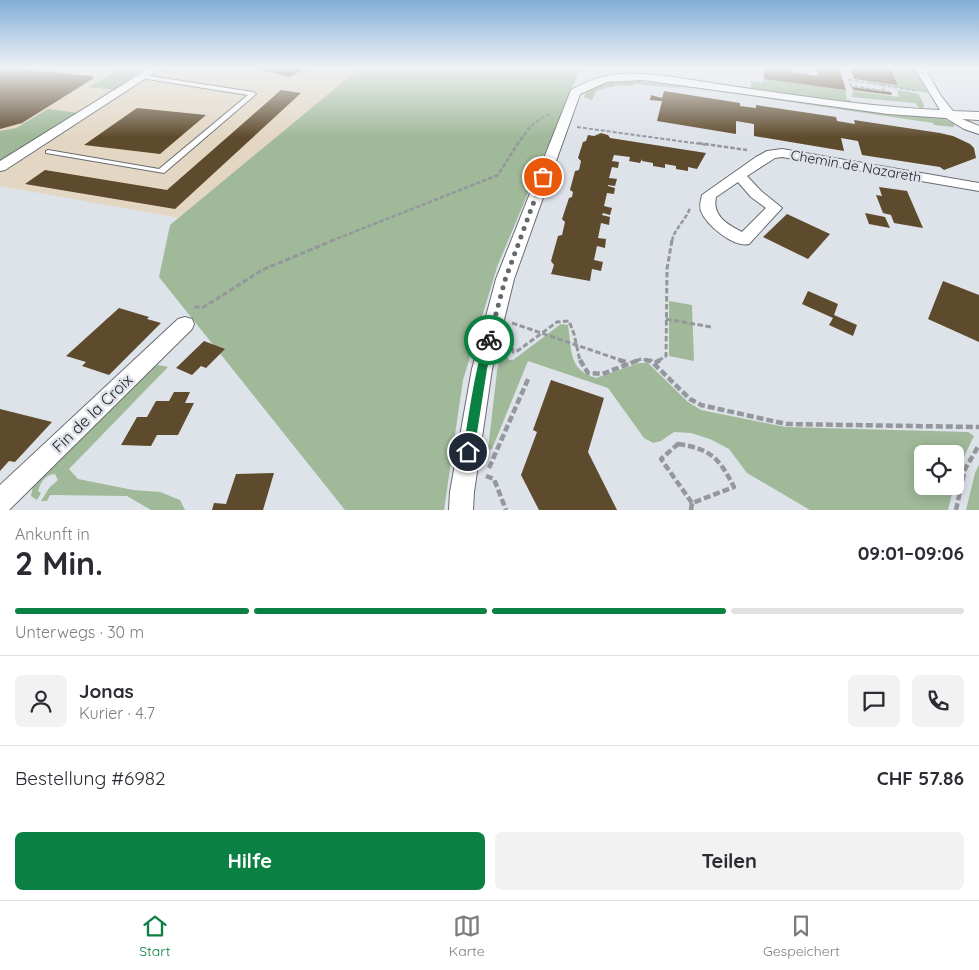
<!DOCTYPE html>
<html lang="de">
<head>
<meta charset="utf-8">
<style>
  :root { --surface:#fff; --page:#f2f2f3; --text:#2b2b33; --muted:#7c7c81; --line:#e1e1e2; --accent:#0b8043 }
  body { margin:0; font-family:Quicksand,sans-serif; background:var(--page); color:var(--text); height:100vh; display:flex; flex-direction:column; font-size:19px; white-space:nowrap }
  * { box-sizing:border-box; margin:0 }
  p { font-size:16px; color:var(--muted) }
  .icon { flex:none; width:28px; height:28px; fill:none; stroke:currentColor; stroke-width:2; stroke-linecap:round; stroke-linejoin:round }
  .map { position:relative; height:510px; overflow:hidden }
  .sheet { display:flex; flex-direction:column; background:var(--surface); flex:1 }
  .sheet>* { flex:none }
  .tools { position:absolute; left:914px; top:445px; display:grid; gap:10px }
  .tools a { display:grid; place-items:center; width:50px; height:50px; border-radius:8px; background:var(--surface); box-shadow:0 2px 12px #0003; font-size:25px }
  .pin { position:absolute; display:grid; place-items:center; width:42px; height:42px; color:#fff; margin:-21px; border:2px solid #fff; border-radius:50%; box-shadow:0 1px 5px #0007 }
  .courier { position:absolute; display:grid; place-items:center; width:50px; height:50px; margin:-25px; border:4px solid #0b8043; border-radius:50%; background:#fff; color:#222; box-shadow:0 1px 6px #0007 }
  .overview em { font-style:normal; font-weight:700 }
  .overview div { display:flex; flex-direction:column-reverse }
  .overview { display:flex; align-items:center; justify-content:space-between; height:85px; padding:0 15px }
  h1 { font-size:32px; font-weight:700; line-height:38px }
  .bar { display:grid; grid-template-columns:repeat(4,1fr); gap:8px 5px; align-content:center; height:60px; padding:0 15px }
  .bar i { height:6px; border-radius:4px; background:var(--line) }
  .bar .selected { background:var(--accent) }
  .bar p { grid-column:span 4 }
  .line { display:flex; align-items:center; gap:12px; padding:0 15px; border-top:1px solid var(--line) }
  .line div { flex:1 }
  .round { display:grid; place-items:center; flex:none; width:52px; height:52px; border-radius:8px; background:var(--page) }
  .cta { display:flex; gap:10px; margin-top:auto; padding:10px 15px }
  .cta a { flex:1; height:58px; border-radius:8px; background:var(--accent); color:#fff; font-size:20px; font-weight:700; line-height:58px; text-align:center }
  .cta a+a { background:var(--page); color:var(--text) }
  .dock { display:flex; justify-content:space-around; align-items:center; height:70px; border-top:1px solid var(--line); background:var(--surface); font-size:14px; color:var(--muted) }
  .dock a { display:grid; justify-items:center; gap:2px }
  .dock .selected { color:var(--accent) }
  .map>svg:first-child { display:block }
</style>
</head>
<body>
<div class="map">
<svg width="979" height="510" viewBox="0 0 979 510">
  <rect width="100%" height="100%" fill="#dee2e9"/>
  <polygon fill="#e3d7c3" points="0,67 361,67 180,218 0,186"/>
  <g fill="#a0b999">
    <polygon points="361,67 581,67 497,267 463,380 444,510 345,510 159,277 170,225"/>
    <polygon points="890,67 915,67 928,93 870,83 867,81 898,84"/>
    <polygon points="119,69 140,72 115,90 89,87"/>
    <polygon points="764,79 846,90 846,99 850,100 852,104 751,88 751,81 762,83"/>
    <path d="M632,80l200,27 111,11 11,6v3l-20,-2 -1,-2 -252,-37v2l-47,-4 -1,2 -18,-1 -1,2h-5l-13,4 -4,9 -8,-3c5,-15 34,-16 48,-17z"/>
    <polygon points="890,88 919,94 924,106 921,110 915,103 851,97 853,91 899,97 897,90"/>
    <polygon points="48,109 79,113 0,162 0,131 16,128"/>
    <polygon points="669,301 692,305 694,361 669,356"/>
    <path d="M561,324l7,1c4,25 0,45 28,53l43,-15h9l40,39 13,8 84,17 183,5 6,4 -15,31 -4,15v-28h-33v32h32l-6,24h-138l-63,-37 -18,-24 -19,-10 -19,-6 -17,-1 -13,9 -8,2 -9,-5 -36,-50 -80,-27 -36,88 -4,1 9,-79 8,-36 2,1 -1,19 3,5h4z"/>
    <path d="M158,365l10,2 -99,102 9,10 55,11 27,2 20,8 5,10h-34l-24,-14 -77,-1 -3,6h-6l8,-13 9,-8 -3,-6c-10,1 -14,7 -17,17l3,2 -4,7 -6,-4 2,-10 116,-117z"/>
    <polygon points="979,465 979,510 966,510 975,473"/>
  </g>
  <g fill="#5e4a2c">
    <polygon points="0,67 92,76 94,78 22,123 0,129"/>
    <polygon points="261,67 309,67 289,77 258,69"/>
    <polygon points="764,67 792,67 792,72 818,76 816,67 839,67 846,90 764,79"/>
    <polygon points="850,67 890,67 898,85 854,79"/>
    <polygon points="852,87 891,92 892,95 853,90"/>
    <polygon points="281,90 301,93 175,209 25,184 45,170 167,190"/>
    <polygon points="664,91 740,103 740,106 756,108 756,105 836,117 837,121 855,124 854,120 940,133 953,136 970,144 974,148 976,158 944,170 940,167 862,155 858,141 841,138 844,151 754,136 754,124 736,121 736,134 657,121 662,101 650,100 651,95 662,98"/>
    <polygon points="137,108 206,115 160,154 84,145"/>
    <polygon points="601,133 608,135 610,138 706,153 697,169 688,167 688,171 676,169 676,166 665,164 665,168 653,166 653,163 642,161 642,159 640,163 629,161 630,157 614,155 612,161 619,162 618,168 612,167 609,178 617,179 615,186 608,185 608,186 615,188 614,194 607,193 604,206 612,208 610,215 603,213 602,215 610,217 609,225 601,223 598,238 606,239 605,248 597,246 594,260 603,262 601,271 592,269 590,281 551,274 554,265 551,261 558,236 562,235 565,222 562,219 569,198 572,197 573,192 570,190 575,171 579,170 581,161 578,158 583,142 586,141 588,135 594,136"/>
    <polygon points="879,187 907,191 923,228 894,223 891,215 883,213 876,195 882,196"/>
    <polygon points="865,213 885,217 890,228 869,224"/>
    <polygon points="787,214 830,234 808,259 763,237"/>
    <polygon points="943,281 979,295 979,342 928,319"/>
    <polygon points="808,291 838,304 834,315 857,325 853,336 829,325 833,318 802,304"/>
    <polygon points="119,308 149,317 147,319 161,323 109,375 82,366 86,362 66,356"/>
    <polygon points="204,341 225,349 206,368 201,366 192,375 176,368"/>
    <polygon points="551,380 604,398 588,452 617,510 539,510 521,475 537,432 533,430"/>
    <polygon points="174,392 190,392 185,403 194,403 178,435 157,435 151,446 121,445 137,417 147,417 156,401 169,401"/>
    <polygon points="0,409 52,422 15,462 9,461 0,471"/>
    <polygon points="274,473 263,510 212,510 214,503 226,504 236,474"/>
  </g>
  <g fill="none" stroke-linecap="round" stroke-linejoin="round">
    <defs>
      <polygon id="lane" points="143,75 253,92 256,94 164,173 46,153 46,151 48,150 159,169 248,95 141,78 141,76"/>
      <g id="street">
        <polygon points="151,67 163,67 5,170 0,171 0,161"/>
        <path d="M914,67h10l17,29 12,15 26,1v8l-17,-1 17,7v8l-15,-5 -18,-11 -58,-4 -246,-34 -35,2 -27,12 -66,185 -22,90 -18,123 -1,18h-24l1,-18 22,-123 24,-90 75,-189c16,-9 32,-15 51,-16 36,-2 73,7 109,12 70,10 139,21 209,24z"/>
        <path d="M782,149l197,34v8l-197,-34 -7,1 -28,18 14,15 21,17 -33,36c-15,4 -43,-19 -48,-33 -2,-6 0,-10 1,-16l54,-38 11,-6zM738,182l13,15 15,11 -24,24c-15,-8 -30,-16 -26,-35z"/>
        <polygon points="185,317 192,319 194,324 192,329 9,510 0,510 0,485 178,319"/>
      </g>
    </defs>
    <use href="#lane" stroke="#696d73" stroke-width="2"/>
    <use href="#street" stroke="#696d73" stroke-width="2"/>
    <g stroke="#94979c" stroke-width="2" stroke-dasharray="4 2" stroke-linecap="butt">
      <polygon points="849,80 882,85 884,91 851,86"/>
      <polyline points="882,85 918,91"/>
      <polyline points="577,127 708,145"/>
      <path d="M517,145c11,-16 15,-23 33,-31"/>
    </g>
    <g stroke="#94979c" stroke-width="2.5" stroke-dasharray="4.5 2" stroke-linecap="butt">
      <polyline points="698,143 747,150"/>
      <polyline points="331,241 498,175 518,143"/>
      <path d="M672,241c2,-12 14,-21 18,-33"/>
    </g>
    <g stroke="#94979c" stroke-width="3" stroke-dasharray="5.5 2.5" stroke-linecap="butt">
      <polyline points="194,307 204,307 262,270 334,240"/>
      <polyline points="666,319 711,327"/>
      <polyline points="512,323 623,361"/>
      <polyline points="511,340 513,352 516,352 557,322 569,321 574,334 580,361"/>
      <polyline points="636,361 641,359 651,361"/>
      <polyline points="658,361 666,356 667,269 672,240"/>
    </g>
    <g stroke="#94979c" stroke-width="4.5" stroke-dasharray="7 3" stroke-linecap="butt">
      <polyline points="580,360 588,373 602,374 639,360"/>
      <polyline points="619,360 629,363"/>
      <polyline points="645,360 651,361 690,399 701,405 786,424 979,427"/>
      <polyline points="655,363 660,360"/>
      <path d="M678,444c33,5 41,14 56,43l-42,16 -31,-44z"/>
      <polyline points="489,468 529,377"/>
      <polyline points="486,476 494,479 506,510"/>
      <polyline points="691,510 692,503"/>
      <polyline points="956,510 965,469 979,445"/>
    </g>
    <use href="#lane" fill="#fff" fill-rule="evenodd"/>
    <use href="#street" fill="#fff" fill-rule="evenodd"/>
  </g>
  <linearGradient id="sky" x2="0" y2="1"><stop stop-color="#81aed8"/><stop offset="0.49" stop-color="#f0f2f5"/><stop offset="1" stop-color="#f0f2f5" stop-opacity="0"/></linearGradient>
  <rect width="979" height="138" fill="url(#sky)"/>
  <path fill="#0b8043" d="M489,337l5,3 -7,29 -13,83 -1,4 -5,2 -4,-2 -1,-4c3,-16 15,-111 26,-115z"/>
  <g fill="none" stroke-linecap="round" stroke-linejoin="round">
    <polyline stroke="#65676b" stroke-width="5" stroke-dasharray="0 9" points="489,340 505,280 543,177"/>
  </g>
  <g text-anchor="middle" stroke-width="5" stroke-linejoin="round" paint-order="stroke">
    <g font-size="14" fill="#242527" stroke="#dee2e9">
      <text transform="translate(856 166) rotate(10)" y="5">Chemin de Nazareth</text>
    </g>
    <g font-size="16" fill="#242527" stroke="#dee2e9">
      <text transform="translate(92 413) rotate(-44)" y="6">Fin de la Croix</text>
    </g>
  </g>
</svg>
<div class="tools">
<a><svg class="icon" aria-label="locate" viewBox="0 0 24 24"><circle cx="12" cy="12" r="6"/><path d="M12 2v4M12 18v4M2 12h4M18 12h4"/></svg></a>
</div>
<div class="pin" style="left:543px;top:177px;background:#ea580c"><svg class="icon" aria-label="bag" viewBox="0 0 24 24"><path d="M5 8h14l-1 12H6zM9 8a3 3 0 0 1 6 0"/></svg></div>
<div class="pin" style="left:468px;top:452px;background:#1f2937"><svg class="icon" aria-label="home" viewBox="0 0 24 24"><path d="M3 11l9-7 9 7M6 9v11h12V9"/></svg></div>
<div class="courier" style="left:489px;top:340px"><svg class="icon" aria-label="bike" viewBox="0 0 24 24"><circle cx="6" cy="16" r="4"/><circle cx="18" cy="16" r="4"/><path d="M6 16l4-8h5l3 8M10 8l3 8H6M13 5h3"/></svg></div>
</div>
<section class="sheet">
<div class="overview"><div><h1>2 Min.</h1><p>Ankunft in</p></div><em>09:01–09:06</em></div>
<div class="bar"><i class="selected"></i><i class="selected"></i><i class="selected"></i><i></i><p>Unterwegs · 30 m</p></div>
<div class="line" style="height:90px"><a class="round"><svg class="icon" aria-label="person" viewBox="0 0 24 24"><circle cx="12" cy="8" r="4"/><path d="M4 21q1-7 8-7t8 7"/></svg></a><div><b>Jonas</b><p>Kurier · 4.7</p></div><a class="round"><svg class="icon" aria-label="chat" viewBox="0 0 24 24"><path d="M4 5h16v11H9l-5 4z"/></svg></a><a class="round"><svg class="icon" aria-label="phone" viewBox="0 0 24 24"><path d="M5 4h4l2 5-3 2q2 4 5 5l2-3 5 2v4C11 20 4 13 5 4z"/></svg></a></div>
<div class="line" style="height:65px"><div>Bestellung #6982</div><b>CHF 57.86</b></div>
<div class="cta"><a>Hilfe</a><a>Teilen</a></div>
</section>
<nav class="dock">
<a class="selected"><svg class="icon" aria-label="home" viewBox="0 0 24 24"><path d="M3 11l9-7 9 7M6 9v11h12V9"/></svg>Start</a>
<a><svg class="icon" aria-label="map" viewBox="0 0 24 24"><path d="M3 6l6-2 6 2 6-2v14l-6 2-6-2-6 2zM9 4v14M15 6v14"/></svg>Karte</a>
<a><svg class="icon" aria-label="saved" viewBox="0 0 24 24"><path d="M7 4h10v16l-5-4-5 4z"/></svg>Gespeichert</a>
</nav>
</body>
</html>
